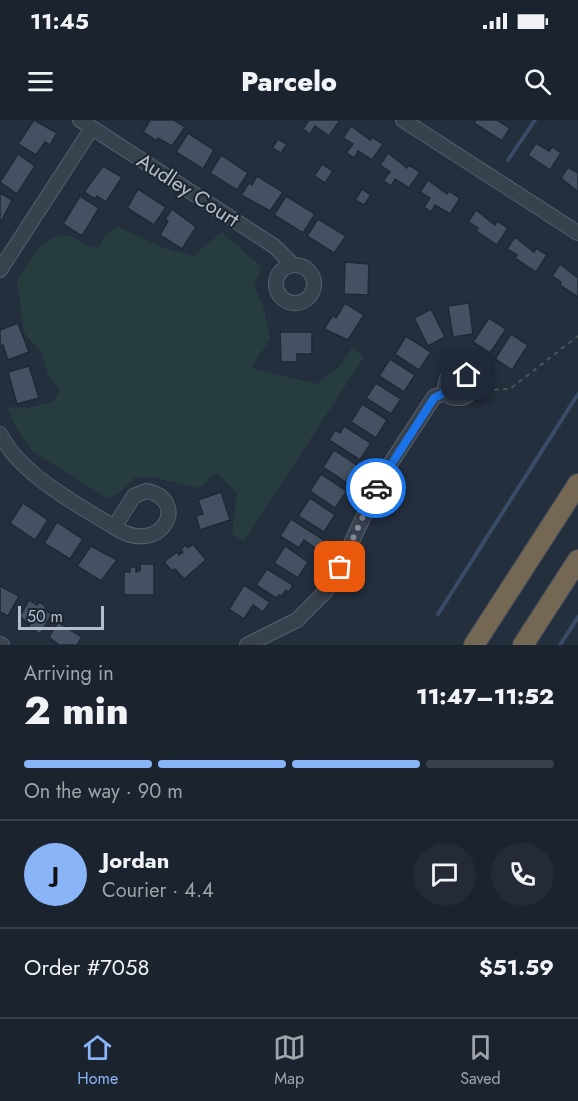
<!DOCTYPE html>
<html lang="en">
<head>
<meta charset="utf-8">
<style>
  :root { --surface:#1b232e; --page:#242b36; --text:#f1f3f6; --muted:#a0a4aa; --line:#39404a; --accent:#8ab4f8 }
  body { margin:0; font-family:Jost,sans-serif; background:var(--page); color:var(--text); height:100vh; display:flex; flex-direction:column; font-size:22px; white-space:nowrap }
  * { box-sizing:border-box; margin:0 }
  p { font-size:20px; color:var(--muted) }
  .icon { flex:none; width:33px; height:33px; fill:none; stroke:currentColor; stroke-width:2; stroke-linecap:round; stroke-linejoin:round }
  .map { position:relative; height:525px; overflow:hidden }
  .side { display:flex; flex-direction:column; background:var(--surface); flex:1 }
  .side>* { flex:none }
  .scale { position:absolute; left:18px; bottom:15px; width:86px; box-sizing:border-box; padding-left:6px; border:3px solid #b4bcc9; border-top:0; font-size:16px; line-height:21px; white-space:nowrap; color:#b4bcc9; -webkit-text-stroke:4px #1d2633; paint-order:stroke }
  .pin { position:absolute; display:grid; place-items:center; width:51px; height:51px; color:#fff; margin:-26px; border-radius:12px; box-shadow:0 3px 9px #0006 }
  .courier { position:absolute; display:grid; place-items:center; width:60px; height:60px; margin:-30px; border:4px solid #1a73e8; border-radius:50%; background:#fff; color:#222; box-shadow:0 2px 8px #0007 }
  .head em { font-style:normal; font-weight:800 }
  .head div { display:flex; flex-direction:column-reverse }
  .head { display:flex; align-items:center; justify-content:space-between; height:102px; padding:0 24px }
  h1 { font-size:39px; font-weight:800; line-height:45px }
  .bar { display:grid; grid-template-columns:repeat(4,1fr); gap:9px 6px; align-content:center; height:72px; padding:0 24px }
  .bar i { height:8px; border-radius:4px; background:var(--line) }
  .bar .active { background:var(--accent) }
  .bar p { grid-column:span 4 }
  .line { display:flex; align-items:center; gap:15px; padding:0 24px; border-top:2px solid var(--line) }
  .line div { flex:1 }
  .round { display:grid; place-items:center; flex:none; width:63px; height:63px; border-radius:32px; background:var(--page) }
  .status { display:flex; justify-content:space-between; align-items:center; height:42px; padding:0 30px; background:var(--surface); direction:ltr }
  .status svg { height:16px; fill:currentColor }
  header { display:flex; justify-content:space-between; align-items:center; height:78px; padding:0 24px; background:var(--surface); font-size:27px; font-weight:800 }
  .dock { display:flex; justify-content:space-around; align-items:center; height:84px; border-top:2px solid var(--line); background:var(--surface); font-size:16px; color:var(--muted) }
  .dock a { display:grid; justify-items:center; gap:3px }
  .dock .active { color:var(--accent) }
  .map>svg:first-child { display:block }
</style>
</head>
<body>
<div class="status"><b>11:45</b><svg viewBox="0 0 49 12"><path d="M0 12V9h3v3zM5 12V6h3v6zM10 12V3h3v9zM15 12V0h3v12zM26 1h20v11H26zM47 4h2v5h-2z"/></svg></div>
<header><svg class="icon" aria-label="menu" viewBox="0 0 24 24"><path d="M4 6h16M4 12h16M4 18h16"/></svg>Parcelo<svg class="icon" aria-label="search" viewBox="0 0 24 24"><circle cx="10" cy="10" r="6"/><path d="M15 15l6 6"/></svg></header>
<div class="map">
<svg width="578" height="525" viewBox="0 0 578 525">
  <rect width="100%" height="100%" fill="#242f3e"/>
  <path fill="#263c3f" d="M119,107l44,21 30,8 29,-24 39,35 -7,19 10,22 6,31 -19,29 65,16 23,-17 13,-19 12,9 -120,184 -12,-7 5,-41 -21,-20 -17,15 -47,-11h-16l-18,17 -11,4 -74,-46 -17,-24 -9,-21 21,1 25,-6 7,-12 -12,-14 -6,-23 -18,-20 -7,-52c10,-16 27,-49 51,-45 12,2 16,12 31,12l6,-13z"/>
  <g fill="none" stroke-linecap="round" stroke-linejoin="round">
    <g stroke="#394c67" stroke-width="4">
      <polyline points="508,40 535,0"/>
      <polyline points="438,494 578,274"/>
      <polyline points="560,525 578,497"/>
    </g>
  </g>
  <g fill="#455162" stroke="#1f2835" stroke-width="1.5">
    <polygon points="34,0 57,13 50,25 45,22 36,35 18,24"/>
    <polygon points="150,0 174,0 185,7 172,26 158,18 157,21 143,12"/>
    <polygon points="309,0 340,0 329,16 315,6 310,14 303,9"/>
    <polygon points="476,0 497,0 510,8 502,21 474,3"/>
    <polygon points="351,6 370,20 372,17 383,24 372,40 358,31 354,38 346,33 353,24 343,18"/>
    <polygon points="188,13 214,30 203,49 176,32"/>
    <polygon points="278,19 287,24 281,33 272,28"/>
    <polygon points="536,23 549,31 552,27 561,33 550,50 528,35"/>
    <polygon points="388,33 407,48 409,45 420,52 409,68 395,59 391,66 383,61 390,52 380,45"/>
    <polygon points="18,34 35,46 17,74 0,62"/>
    <polygon points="221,35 248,53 237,70 210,53"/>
    <polygon points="322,44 333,51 325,63 314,56"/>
    <polygon points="103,46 122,57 106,82 97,76 95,79 84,72"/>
    <polygon points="568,47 578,53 578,72 561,58"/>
    <polygon points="257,56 283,72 270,91 241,75 249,63 252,65"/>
    <polygon points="428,60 447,74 449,71 460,78 450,94 435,85 431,92 424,87 430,78 420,72"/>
    <polygon points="138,69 166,87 154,105 127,88"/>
    <polygon points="362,69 371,75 364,85 355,80"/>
    <polygon points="0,73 12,80 0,104"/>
    <polygon points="80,76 99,88 82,116 63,104"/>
    <polygon points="286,76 315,94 303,113 274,95"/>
    <polygon points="172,89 196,107 182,129 160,115 168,101 165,99"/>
    <polygon points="476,90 495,105 497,101 508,108 497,125 476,111 478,108 468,102"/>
    <polygon points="318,99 346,116 334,133 307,116"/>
    <polygon points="515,117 534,132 536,128 547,135 536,152 515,138 517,135 507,129"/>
    <polygon points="345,142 369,144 368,175 344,174"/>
    <polygon points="560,144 578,158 578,177 560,165 561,162 552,156"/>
    <polygon points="345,183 364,195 348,220 324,209 333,195 336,198"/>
    <polygon points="469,183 473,214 453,217 448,186"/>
    <polygon points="431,189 445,217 428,226 414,198"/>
    <polygon points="489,198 506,209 490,233 473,222"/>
    <polygon points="18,203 29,232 8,240 3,225 0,226 0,210"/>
    <polygon points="280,212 312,212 312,234 297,234 297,242 281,242"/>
    <polygon points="511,214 528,225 512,250 495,239"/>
    <polygon points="406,216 431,232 419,250 395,234"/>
    <polygon points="390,239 415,255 404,272 379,256"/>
    <polygon points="29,246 39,278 17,284 8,252"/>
    <polygon points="376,263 401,279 391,294 366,278"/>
    <polygon points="362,284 387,300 376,318 351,302"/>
    <polygon points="344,306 371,323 360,340 329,320 335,310 340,313"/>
    <polygon points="334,330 358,346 347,363 323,347"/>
    <polygon points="321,354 347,371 335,388 310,371"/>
    <polygon points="221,372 230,400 200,410 196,396 203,394 198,380"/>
    <polygon points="310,378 335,395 324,412 298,396"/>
    <polygon points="23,383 48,400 35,420 10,403"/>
    <polygon points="291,399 324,420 318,430 304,420 299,428 280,416"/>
    <polygon points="57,402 83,419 70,439 44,423"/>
    <polygon points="193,424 206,440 184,459 175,449 172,451 164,442 177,432 179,435 183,432 181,429 186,425 188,428"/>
    <polygon points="91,426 117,440 101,461 77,446"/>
    <polygon points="285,426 308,442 298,458 274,443"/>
    <polygon points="140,444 154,444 154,475 124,475 124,452 130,452 130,447 136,447 136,452 140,451"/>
    <polygon points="267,449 293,465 289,472 286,470 282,476 279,475 276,478 256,465"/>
    <polygon points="244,465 270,482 263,492 253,485 244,499 229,489"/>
    <polygon points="0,466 19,476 8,496 0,492"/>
    <polygon points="29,480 37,485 39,482 46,486 44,490 52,494 40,514 28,507 31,503 27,504 20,496"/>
    <polygon points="58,502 82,517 77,525 59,525 49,517"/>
  </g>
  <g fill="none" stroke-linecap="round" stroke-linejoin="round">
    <defs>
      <g id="minor">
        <polyline points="80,0 274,126 292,144"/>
        <polyline points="403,0 578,113"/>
        <circle cx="295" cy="164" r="19"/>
        <polyline points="0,150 92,8"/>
        <path d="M458,252l9,3c7,9 7,18 -4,23h-10l-9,-5 3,-15z"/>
        <path d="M0,314c20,40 76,70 114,93"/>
        <path d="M146,371c45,8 16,68 -32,36l20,-31z"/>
        <polyline points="0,524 2,525"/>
        <polyline points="247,525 297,500 326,471 340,447 383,355 434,277 444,273"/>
      </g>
      <g id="highway">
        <polyline points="474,525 578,364"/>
        <polyline points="523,525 578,440"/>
      </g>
    </defs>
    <use href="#minor" stroke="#565f6c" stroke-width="16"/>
    <use href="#highway" stroke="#434c59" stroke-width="22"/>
    <polyline stroke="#44595c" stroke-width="2" stroke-dasharray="4.5 4.5" stroke-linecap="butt" points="485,270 510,269 578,216"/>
    <use href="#minor" stroke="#38414e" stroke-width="14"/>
    <use href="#highway" stroke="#746855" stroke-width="20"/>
  </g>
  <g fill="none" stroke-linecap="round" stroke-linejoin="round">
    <polyline stroke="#828b98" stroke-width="6" stroke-dasharray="0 10.8" points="340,447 376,368"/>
    <polyline stroke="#1a73e8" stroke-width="8" points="376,368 434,278 444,273 447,258 458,252 467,255"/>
  </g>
  <g text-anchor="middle" stroke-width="4.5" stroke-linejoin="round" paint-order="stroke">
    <g font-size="21" fill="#b4bcc9" stroke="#1d2633">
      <text transform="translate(188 70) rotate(33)" y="7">Audley Court</text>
    </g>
  </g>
</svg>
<div class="scale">50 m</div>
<div class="pin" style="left:340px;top:447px;background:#ea580c"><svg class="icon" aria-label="bag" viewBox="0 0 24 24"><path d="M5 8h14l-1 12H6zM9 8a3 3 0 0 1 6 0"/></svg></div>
<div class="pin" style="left:467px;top:255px;background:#1f2937"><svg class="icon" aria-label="home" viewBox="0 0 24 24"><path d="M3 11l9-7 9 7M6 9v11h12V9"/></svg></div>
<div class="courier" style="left:376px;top:368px"><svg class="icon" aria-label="car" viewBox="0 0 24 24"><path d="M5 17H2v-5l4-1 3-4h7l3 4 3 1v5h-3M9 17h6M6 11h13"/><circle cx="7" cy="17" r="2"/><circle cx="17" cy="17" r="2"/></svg></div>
</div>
<section class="side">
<div class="head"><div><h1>2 min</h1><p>Arriving in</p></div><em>11:47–11:52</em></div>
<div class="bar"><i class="active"></i><i class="active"></i><i class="active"></i><i></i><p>On the way · 90 m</p></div>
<div class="line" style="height:108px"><b class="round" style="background:var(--accent);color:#111">J</b><div><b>Jordan</b><p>Courier · 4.4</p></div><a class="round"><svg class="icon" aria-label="chat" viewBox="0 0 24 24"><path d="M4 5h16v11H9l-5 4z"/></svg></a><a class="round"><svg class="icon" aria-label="phone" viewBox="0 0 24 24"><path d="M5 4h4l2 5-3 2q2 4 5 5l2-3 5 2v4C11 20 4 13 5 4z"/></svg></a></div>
<div class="line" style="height:78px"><div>Order #7058</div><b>$51.59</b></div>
</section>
<nav class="dock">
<a class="active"><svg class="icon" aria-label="home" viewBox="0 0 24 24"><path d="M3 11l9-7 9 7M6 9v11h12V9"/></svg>Home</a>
<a><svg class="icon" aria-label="map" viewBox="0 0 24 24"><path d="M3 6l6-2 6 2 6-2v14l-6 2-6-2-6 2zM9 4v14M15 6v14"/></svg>Map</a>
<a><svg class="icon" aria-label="saved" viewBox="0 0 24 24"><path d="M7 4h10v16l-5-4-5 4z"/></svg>Saved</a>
</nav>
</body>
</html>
